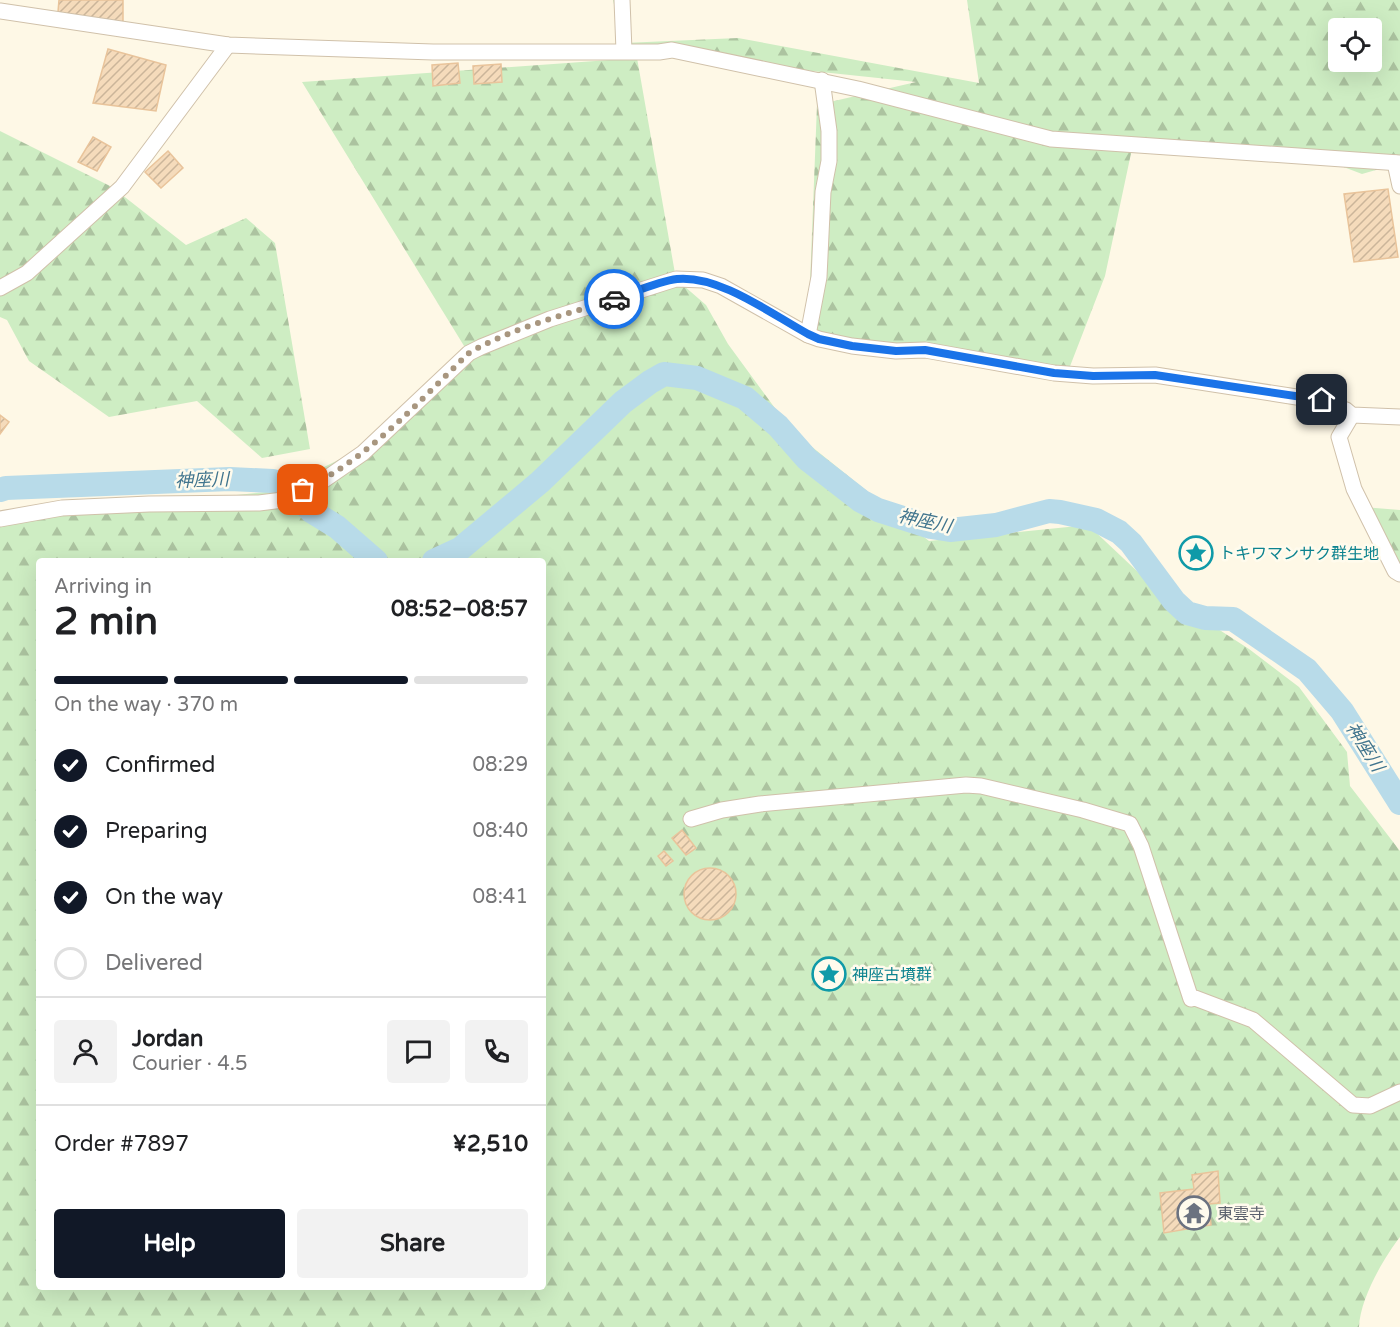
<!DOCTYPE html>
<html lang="en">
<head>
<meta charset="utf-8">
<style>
  :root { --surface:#fff; --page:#f2f2f2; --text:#202124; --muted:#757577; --line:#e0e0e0; --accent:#111827 }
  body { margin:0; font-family:"Varela Round","Noto Sans JP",sans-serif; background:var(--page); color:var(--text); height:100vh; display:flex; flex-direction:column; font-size:22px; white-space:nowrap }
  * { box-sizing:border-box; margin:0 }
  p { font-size:20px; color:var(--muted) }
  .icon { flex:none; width:33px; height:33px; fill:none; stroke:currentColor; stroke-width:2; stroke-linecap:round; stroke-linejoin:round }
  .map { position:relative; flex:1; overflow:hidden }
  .drawer { position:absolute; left:36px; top:558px; width:510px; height:732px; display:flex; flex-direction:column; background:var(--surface); border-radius:6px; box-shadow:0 6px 24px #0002 }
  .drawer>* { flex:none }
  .tools { position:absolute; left:1328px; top:18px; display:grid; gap:12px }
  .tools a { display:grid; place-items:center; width:54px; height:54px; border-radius:6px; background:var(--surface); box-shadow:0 6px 24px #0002; font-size:30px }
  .pin { position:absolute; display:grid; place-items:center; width:51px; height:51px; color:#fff; margin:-26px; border-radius:12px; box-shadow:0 3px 9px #0006 }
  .courier { position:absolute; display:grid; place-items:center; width:60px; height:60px; margin:-30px; border:4px solid #1a73e8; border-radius:50%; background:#fff; color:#222; box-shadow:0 2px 8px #0007 }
  .overview em { font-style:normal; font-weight:800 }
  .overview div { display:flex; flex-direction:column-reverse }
  .overview { display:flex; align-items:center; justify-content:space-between; height:102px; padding:0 18px }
  h1 { font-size:39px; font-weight:800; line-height:45px }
  .bar { display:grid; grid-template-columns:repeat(4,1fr); gap:9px 6px; align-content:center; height:72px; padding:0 18px }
  .bar i { height:8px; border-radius:4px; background:var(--line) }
  .bar .current { background:var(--accent) }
  .bar p { grid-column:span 4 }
  .line { display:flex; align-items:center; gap:15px; padding:0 18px; border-top:2px solid var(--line) }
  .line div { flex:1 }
  .round { display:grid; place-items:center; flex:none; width:63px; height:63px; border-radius:6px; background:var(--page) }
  ol { padding:0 18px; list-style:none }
  li { display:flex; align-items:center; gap:18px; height:66px }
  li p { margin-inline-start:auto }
  li .icon { padding:6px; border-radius:50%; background:var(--accent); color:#fff; stroke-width:4 }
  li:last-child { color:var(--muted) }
  li i { width:33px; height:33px; border:3px solid var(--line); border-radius:50% }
  .button { display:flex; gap:12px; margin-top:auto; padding:12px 18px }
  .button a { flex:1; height:69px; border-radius:6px; background:var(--accent); color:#fff; font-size:24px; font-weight:800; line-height:69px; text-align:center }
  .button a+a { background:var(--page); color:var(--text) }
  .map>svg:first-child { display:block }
</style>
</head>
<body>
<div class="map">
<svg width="1400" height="1327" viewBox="0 0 1400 1327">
  <defs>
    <pattern id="forest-firs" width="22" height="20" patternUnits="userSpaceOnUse" patternTransform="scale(1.5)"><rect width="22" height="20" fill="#ceedc3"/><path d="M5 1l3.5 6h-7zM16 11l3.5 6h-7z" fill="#acc3a0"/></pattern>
    <pattern id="building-hatch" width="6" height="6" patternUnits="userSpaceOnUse" patternTransform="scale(1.5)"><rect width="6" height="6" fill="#f5dbbb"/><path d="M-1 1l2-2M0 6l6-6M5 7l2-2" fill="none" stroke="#cbb59a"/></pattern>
  </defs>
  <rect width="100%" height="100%" fill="#fef8e6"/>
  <g fill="url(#forest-firs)" fill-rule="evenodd">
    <path d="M613,0h12l-1,43 114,-5 241,45 -12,-83h433v163l-38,11 -63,-24 -166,-6 -28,132 -38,98 -259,-39 9,-230 99,-23 -292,-31zM1338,28h33v34h-33z"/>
    <path d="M637,58l39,221 30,26 22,39 63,86 138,111 159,-16 68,64 93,60 50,38 48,65 3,34 50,65v386c-17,22 -40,62 -41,90h-1359v-816l149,-7 126,-13 100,-49 94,-88 -167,-272zM39,561h504v726h-504z"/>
    <polygon points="0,131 112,187 186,245 246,218 275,243 310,449 262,458 197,401 109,417 29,361 7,320 0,317"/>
    <polygon points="1363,507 1400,510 1400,573"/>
  </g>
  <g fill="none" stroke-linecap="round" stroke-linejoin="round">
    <g stroke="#b8dbe9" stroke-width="24">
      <polyline points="0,490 6,488 230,479 273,481 289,487 311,511 337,527 376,561"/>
      <polyline points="434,561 460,549 540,482 623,402 650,382 664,374 697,378 745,398 778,426 807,459 861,501 878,510 931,527 950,530 996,525 1049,511 1060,512 1096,520 1119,532 1131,543 1174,601 1187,613 1205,618 1233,619 1307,670 1342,711 1400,803"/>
    </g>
  </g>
  <g fill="url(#building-hatch)" stroke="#e9c49b" stroke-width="1.5">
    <polygon points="59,0 123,0 123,25 58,12"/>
    <polygon points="108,49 166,65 156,111 93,103"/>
    <polygon points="458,63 460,83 433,86 432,65"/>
    <polygon points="501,64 502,82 474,84 473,66"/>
    <polygon points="93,137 111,147 97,171 78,162"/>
    <polygon points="168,151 183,168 161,188 145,172"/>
    <polygon points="1388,189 1398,257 1354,262 1344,194"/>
    <polygon points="0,415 9,422 0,434"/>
    <polygon points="682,830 696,848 686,855 672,838"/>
    <polygon points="664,851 673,861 666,866 658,856"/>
    <circle cx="710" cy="894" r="26"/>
    <polygon points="1218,1171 1220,1203 1209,1204 1211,1225 1164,1233 1160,1193 1194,1189 1192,1175"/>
  </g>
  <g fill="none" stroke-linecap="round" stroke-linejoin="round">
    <defs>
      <g id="street">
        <polyline points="622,0 624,51"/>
        <polyline points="0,11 228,45 433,52 659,52 672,50 858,89 1051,139 1400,163"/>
        <polyline points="1395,163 1400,186"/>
        <polyline points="0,288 27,273 122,187 228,45"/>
        <polyline points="808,335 819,277 823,192 829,161 829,131 822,80"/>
        <polyline points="1352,415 1339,437 1354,489 1395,571 1400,574"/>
        <polyline points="0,519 62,508 149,504 259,503 283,500 324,480 363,453 469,353 481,347 550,319 676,279 703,280 721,286 808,335 819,339 852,346 896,351 925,350 1054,373 1093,376 1155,375 1322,401 1346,410 1352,415 1400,417"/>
        <polyline points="691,819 722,810 760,804 966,785 981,786 1083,810 1130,824 1141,846 1191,999 1195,998 1253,1020 1353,1105 1370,1106 1400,1092"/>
      </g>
    </defs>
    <use href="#street" stroke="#d0c1aa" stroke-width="17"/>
    <use href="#street" stroke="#fff" stroke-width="15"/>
  </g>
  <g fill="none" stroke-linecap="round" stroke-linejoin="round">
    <path stroke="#a8967f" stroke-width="6" stroke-dasharray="0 10.8" d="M303,490c65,-31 115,-88 166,-137 44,-26 97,-38 145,-54"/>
    <path stroke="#1a73e8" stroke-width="8" d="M614,299c18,-6 45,-18 63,-20 43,-4 94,35 131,55l11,5 33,7 44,5 29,-1 129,23 39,3 62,-1 167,25"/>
  </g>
  <defs>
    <symbol id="sight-ring" viewBox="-11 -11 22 22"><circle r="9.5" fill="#fffbed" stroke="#0f9aa8" stroke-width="1.5"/><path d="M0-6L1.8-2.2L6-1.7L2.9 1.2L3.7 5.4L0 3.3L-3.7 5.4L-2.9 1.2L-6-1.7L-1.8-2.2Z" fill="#0f9aa8"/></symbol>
    <symbol id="temple-ring" viewBox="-11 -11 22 22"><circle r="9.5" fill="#fffbed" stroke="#6b7280" stroke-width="1.5"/><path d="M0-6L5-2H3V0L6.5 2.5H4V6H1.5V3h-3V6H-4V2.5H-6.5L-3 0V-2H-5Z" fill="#6b7280"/></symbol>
  </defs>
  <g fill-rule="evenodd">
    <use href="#sight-ring" x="1177" y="534" width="38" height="38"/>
    <use href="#sight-ring" x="810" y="955" width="38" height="38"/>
    <use href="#temple-ring" x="1175" y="1194" width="38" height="38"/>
  </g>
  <g text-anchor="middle" stroke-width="5" stroke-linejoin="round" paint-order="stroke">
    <g font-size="16" fill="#0d838f" stroke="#fffbed" text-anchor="start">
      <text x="1219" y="559">トキワマンサク群生地</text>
      <text x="852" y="980">神座古墳群</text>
    </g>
    <g font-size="16" fill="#5b616d" stroke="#fffbed" text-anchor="start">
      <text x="1217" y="1219">東雲寺</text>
    </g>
    <g font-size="18" font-style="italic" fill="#41758e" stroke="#fffbed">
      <text transform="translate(202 480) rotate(-2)" y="6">神座川</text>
      <text transform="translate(925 521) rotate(12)" y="6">神座川</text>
      <text transform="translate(1365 747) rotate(58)" y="6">神座川</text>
    </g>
  </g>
</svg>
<div class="tools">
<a><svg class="icon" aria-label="locate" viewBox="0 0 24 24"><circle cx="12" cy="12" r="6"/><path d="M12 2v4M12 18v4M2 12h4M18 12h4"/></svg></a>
</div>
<div class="pin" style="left:303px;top:490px;background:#ea580c"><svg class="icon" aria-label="bag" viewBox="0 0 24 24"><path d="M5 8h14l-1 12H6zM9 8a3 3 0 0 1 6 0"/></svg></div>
<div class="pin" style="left:1322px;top:400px;background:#1f2937"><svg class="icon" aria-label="home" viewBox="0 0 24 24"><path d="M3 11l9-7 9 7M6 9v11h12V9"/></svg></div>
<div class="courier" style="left:614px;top:299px"><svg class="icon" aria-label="car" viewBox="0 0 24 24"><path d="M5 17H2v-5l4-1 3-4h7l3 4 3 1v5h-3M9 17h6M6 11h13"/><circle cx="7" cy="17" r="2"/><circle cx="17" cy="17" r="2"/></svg></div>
<section class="drawer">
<div class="overview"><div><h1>2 min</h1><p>Arriving in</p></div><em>08:52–08:57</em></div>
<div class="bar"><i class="current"></i><i class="current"></i><i class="current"></i><i></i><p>On the way · 370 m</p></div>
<ol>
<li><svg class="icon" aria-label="check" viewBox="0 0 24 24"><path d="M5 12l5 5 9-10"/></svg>Confirmed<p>08:29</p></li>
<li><svg class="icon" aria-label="check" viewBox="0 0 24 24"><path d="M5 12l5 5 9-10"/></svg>Preparing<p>08:40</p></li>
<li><svg class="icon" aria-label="check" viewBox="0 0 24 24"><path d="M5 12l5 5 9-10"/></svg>On the way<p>08:41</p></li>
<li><i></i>Delivered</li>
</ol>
<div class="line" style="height:108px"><a class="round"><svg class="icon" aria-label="person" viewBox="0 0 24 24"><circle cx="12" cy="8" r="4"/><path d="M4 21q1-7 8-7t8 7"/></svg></a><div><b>Jordan</b><p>Courier · 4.5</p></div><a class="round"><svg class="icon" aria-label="chat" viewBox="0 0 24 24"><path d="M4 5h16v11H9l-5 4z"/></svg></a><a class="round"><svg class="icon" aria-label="phone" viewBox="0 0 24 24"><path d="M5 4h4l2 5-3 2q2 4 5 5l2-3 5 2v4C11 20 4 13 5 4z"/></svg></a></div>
<div class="line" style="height:78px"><div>Order #7897</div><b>¥2,510</b></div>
<div class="button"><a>Help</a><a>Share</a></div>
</section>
</div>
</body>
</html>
